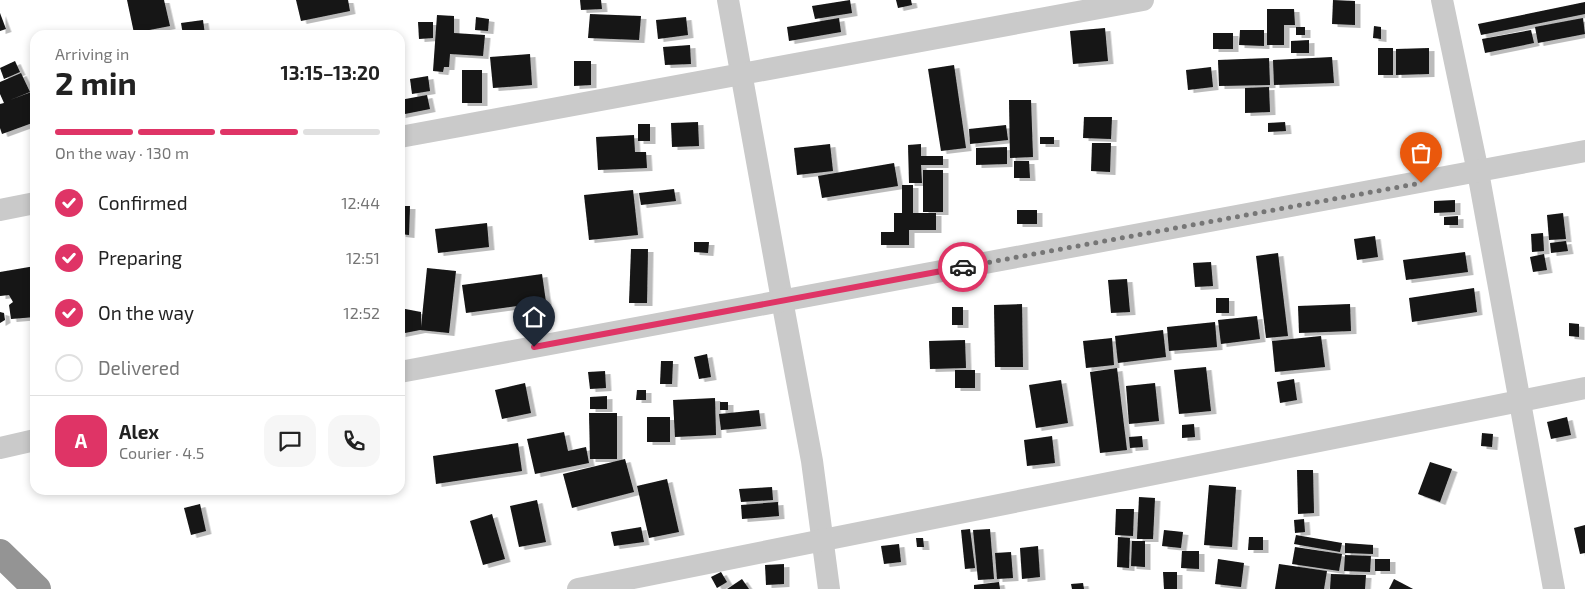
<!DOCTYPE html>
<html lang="en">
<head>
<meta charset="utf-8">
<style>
  :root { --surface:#fff; --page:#f6f6f6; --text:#222; --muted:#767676; --line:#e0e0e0; --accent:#df3466 }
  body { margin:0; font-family:"Exo 2",sans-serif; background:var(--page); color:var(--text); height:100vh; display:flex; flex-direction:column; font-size:19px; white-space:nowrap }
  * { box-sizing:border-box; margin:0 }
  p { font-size:16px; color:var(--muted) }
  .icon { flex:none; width:28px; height:28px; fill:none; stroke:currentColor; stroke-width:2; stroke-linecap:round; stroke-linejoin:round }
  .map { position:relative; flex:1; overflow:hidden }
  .side { position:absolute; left:30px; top:30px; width:375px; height:465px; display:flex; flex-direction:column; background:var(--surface); border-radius:15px; box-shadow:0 2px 8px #0003 }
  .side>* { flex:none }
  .pin { position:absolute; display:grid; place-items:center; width:42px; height:42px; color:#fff; margin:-51px -21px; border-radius:50% 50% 50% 0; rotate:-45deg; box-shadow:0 0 5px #0007 }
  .pin .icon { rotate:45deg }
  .courier { position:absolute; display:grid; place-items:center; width:50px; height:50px; margin:-25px; border:4px solid #df3466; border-radius:50%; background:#fff; color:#222; box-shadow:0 1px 6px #0007 }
  .head em { font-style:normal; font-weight:700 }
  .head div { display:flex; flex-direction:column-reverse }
  .head { display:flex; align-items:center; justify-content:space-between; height:85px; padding:0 25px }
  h1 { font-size:32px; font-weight:700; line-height:38px }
  .bar { display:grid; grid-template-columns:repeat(4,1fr); gap:8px 5px; align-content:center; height:60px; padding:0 25px }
  .bar i { height:6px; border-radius:4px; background:var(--line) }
  .bar .current { background:var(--accent) }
  .bar p { grid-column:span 4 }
  .line { display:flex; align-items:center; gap:12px; padding:0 25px; border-top:1px solid var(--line) }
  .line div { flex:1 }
  .round { display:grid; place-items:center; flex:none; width:52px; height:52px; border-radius:15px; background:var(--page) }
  ol { padding:0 25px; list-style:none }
  li { display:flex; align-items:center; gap:15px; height:55px }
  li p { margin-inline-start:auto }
  li .icon { padding:5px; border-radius:50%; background:var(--accent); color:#fff; stroke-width:4 }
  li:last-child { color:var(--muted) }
  li i { width:28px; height:28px; border:2px solid var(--line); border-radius:50% }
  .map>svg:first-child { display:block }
</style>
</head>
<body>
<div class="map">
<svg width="1585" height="589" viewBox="0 0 1585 589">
  <defs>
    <filter id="shadow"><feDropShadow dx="5.5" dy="3" stdDeviation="0" flood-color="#0004"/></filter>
  </defs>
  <rect width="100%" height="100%" fill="#fff"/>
  <g fill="#141414" filter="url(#shadow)">
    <polygon points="127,0 164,0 170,26 134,33"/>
    <polygon points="296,0 348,0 350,11 301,21"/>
    <polygon points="580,0 601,0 602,9 581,10"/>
    <polygon points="850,0 852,13 815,19 812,6"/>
    <polygon points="896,0 911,0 912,5 898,8"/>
    <polygon points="1333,0 1355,1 1355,25 1332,24"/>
    <polygon points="1585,2 1585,14 1481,35 1478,24"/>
    <polygon points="1267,9 1294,9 1295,25 1284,25 1284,45 1267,45"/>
    <polygon points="0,13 6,29 0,31"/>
    <polygon points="590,14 641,16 639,40 588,38"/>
    <polygon points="437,15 454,16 454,33 485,35 483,56 450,54 449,67 444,67 443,72 433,71"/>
    <polygon points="476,17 489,19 488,31 475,30"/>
    <polygon points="686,17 688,35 658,39 656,20"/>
    <polygon points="839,18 841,32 789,41 787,27"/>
    <polygon points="1583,18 1585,34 1538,43 1535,27"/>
    <polygon points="203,20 205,35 183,35 181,23"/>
    <polygon points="418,22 433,22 433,38 419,39"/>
    <polygon points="1374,26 1381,27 1381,39 1373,38"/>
    <rect x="1296" y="27" width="9" height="8"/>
    <polygon points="1105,28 1108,61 1073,64 1070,31"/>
    <polygon points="1240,30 1264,30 1264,46 1239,45"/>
    <polygon points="1531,30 1534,43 1485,53 1482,39"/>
    <rect x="1213" y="33" width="20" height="16"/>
    <polygon points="1309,40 1309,53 1291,53 1291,41"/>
    <polygon points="690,45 691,64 665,65 663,47"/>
    <rect x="1378" y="48" width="15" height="27"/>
    <polygon points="1429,48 1429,74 1396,75 1396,49"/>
    <polygon points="530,54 532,85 493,88 490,57"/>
    <polygon points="1332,57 1334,83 1274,85 1273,60"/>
    <polygon points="1269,58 1270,85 1219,86 1218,60"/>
    <polygon points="15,61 20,72 4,79 0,68"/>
    <polygon points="574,61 591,61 591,85 574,86"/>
    <polygon points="954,65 966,148 941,151 928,69"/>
    <polygon points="1211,67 1213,87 1188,90 1186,70"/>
    <rect x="462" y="70" width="20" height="33"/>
    <polygon points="21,73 30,92 10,100 34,91 35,122 2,134 0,128 0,104 4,103 0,94 0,82"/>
    <polygon points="428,76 430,91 412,94 410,79"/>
    <polygon points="1269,87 1270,112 1245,113 1245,88"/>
    <polygon points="427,95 430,109 400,115 400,100"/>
    <polygon points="1009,100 1031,100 1033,157 1010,158"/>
    <polygon points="1084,117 1112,117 1111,139 1083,138"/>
    <polygon points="698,122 699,146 672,147 671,123"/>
    <polygon points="1285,122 1286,131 1268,132 1268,123"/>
    <rect x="638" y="124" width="12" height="17"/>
    <polygon points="1006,125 1008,140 970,144 969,129"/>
    <polygon points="634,135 635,152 646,152 647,168 598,170 596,137"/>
    <rect x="1040" y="137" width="14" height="7"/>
    <polygon points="1092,143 1111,143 1110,172 1091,171"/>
    <polygon points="830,144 833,171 797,175 794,148"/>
    <polygon points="921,144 921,156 943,156 943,165 921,165 922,183 909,183 908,145"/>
    <polygon points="1007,147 1007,164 976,165 976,148"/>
    <polygon points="1014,161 1029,161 1030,178 1014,178"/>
    <polygon points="894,163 898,186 822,198 818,176"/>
    <rect x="923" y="170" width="20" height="42"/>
    <polygon points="902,185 913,185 913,213 936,213 936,230 909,230 909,245 881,245 881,232 894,232 894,213 902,213"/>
    <polygon points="674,189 676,201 641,205 639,193"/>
    <polygon points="633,190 638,235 589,240 584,195"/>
    <polygon points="1455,200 1455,212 1434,213 1434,201"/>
    <polygon points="400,206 410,206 409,235 400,234"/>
    <rect x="1017" y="210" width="20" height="14"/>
    <polygon points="1563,213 1566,239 1549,240 1547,215"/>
    <polygon points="1458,216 1458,225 1444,225 1444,217"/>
    <polygon points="487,223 489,247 438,253 435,229"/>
    <polygon points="1543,233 1544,251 1532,252 1531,234"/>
    <polygon points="1375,236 1378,257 1357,260 1354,239"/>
    <polygon points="1566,241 1568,251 1551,253 1550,243"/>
    <polygon points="694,242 709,242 708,253 694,252"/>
    <polygon points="631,249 648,249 647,303 629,303"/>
    <polygon points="1465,252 1468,272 1406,280 1403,260"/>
    <polygon points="1278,253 1288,336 1266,338 1256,256"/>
    <polygon points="1544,254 1547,270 1533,272 1530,257"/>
    <polygon points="1211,262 1213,286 1195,287 1193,263"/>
    <polygon points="35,266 35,317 11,319 9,305 13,302 9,295 0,296 0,272"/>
    <polygon points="427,268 456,271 449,333 420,330 400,334 400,308 421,312 421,327"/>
    <polygon points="542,274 546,302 466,313 462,285"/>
    <polygon points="1127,279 1130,312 1111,313 1108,280"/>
    <polygon points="1474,288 1477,312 1412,322 1409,298"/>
    <rect x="1216" y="298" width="13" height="15"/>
    <polygon points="1022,304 1023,367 995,367 994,305"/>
    <polygon points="1350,304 1351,331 1299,333 1298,306"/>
    <rect x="952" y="307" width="11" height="18"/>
    <polygon points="0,312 4,313 5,320 0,323"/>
    <polygon points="1257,316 1260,339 1221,344 1218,320"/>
    <polygon points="1215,322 1217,347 1169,351 1167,327"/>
    <polygon points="1569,323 1579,324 1579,337 1569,336"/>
    <polygon points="1163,330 1166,357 1118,363 1115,336"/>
    <polygon points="1321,336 1325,367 1275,372 1272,341"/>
    <polygon points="1112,338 1114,365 1086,368 1083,341"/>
    <polygon points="965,340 966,368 930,369 929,341"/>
    <polygon points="707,354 711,377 699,379 694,357"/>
    <polygon points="661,361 673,361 672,384 660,384"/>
    <polygon points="1206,367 1211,411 1179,414 1174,370"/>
    <polygon points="1117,368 1127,450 1100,453 1090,372"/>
    <rect x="955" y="370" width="20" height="18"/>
    <polygon points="605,371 606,388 590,389 588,372"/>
    <polygon points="1294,379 1297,400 1280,403 1277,382"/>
    <polygon points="1061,380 1068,423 1036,428 1029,385"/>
    <polygon points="525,383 531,413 502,419 495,390"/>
    <polygon points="1155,383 1159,421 1129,424 1126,386"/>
    <polygon points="637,390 646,390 646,400 636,400"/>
    <polygon points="607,396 607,409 590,409 590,397"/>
    <polygon points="715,398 716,435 675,437 673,400"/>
    <rect x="720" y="402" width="8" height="8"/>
    <polygon points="759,410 761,426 721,430 719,414"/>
    <polygon points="589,413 617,413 617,459 590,459"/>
    <rect x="647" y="417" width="23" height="25"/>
    <polygon points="1567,417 1571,435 1551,439 1547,422"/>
    <polygon points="1194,424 1195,437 1182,438 1182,425"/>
    <polygon points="564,432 568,451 586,447 589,463 535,474 527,439"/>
    <polygon points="1482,433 1493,434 1492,447 1481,446"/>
    <polygon points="1052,436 1055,463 1027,466 1024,440"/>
    <polygon points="1142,436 1143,447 1130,448 1129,437"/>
    <polygon points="518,443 522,471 436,484 433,456"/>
    <polygon points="625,459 634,492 572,508 563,474"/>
    <polygon points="1430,462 1452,469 1440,502 1418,494"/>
    <polygon points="1297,470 1313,470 1314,513 1298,514"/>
    <polygon points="667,479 679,532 649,538 637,486"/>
    <polygon points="1209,485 1236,487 1232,547 1204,545"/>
    <polygon points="772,487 773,500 741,502 739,489"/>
    <polygon points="1139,497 1155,498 1153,539 1137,539"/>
    <polygon points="537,500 546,542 519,547 510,506"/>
    <polygon points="778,502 779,516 742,519 741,505"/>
    <polygon points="200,504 206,531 191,535 184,508"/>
    <polygon points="1116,509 1134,509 1133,536 1115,535"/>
    <polygon points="492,514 505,559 483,565 470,521"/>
    <polygon points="1304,519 1305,532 1295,533 1294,520"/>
    <polygon points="1585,525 1585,553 1580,554 1574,528"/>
    <polygon points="641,527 644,542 614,546 611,532"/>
    <polygon points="970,529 975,568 965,569 961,530"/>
    <polygon points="990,529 994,579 978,580 973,530"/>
    <polygon points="1164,530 1183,532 1181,548 1162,546"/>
    <polygon points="1296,535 1342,543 1340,552 1294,544"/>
    <polygon points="1118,537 1130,538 1129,568 1117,567"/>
    <polygon points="1249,537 1263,537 1263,550 1248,550"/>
    <polygon points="916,538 923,538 924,547 917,547"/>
    <polygon points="1132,541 1145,541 1145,567 1131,566"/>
    <polygon points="1345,543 1373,545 1373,554 1345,553"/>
    <polygon points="899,544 901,562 884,564 881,546"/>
    <polygon points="1038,546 1040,577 1022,579 1020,548"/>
    <polygon points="1295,547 1342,554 1339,571 1292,564"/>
    <polygon points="1182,551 1199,551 1199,569 1181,568"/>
    <polygon points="1011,552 1013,578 997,579 995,553"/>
    <polygon points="1345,555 1371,556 1370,572 1344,571"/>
    <polygon points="1218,559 1244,563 1241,587 1215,584"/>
    <rect x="1375" y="559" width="15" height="12"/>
    <polygon points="784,564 784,584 766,585 765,565"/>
    <polygon points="1279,564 1327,571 1324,589 1275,589"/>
    <polygon points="721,572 727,582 717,588 711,577"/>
    <polygon points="1163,572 1177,572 1177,589 1164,589"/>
    <polygon points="1331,574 1366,575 1365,589 1330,589"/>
    <polygon points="742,579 749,589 727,589"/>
    <polygon points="1394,579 1413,589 1389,589"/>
    <polygon points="999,582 1000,589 974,589 974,585"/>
    <polygon points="1083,583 1084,589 1072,589 1071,584"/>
  </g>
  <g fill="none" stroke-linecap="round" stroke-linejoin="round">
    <g stroke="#cacaca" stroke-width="22">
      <polyline points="728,0 782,300 812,461 829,589"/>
      <polyline points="1442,0 1478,172 1554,589"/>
      <polyline points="400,137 1143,0"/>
      <polyline points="0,210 35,203"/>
      <polyline points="400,372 1585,151"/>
      <polyline points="0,448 35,440"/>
      <polyline points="578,589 1585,388"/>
    </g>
    <polyline stroke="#949494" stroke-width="28" points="0,553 37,589"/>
  </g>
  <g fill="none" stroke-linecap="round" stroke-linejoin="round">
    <polyline stroke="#767676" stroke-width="5" stroke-dasharray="0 9" points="963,267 1421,183"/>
    <polyline stroke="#df3466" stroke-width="6" points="534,347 963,267"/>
  </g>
</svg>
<div class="pin" style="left:1421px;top:183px;background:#ea580c"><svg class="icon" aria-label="bag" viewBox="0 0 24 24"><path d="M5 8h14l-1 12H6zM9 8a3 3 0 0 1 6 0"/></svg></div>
<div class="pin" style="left:534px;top:347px;background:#1f2937"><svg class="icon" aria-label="home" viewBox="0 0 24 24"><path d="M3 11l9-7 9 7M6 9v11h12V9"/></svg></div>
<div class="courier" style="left:963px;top:267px"><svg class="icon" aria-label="car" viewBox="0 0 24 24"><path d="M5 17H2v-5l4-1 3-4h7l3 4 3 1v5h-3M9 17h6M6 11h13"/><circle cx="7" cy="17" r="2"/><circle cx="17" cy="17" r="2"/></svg></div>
<section class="side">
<div class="head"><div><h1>2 min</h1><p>Arriving in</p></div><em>13:15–13:20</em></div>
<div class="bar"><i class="current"></i><i class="current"></i><i class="current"></i><i></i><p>On the way · 130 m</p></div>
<ol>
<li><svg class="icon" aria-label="check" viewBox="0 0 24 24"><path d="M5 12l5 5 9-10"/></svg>Confirmed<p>12:44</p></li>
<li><svg class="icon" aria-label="check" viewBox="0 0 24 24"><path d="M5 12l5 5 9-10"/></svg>Preparing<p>12:51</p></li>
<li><svg class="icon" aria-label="check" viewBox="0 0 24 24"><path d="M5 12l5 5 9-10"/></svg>On the way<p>12:52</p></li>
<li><i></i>Delivered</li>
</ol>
<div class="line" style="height:90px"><b class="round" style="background:var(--accent);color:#fff">A</b><div><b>Alex</b><p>Courier · 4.5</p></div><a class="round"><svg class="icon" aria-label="chat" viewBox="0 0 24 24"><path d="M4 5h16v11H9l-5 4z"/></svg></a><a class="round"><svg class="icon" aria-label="phone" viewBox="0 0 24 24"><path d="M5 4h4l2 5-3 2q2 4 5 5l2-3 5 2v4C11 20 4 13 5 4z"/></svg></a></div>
</section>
</div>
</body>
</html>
